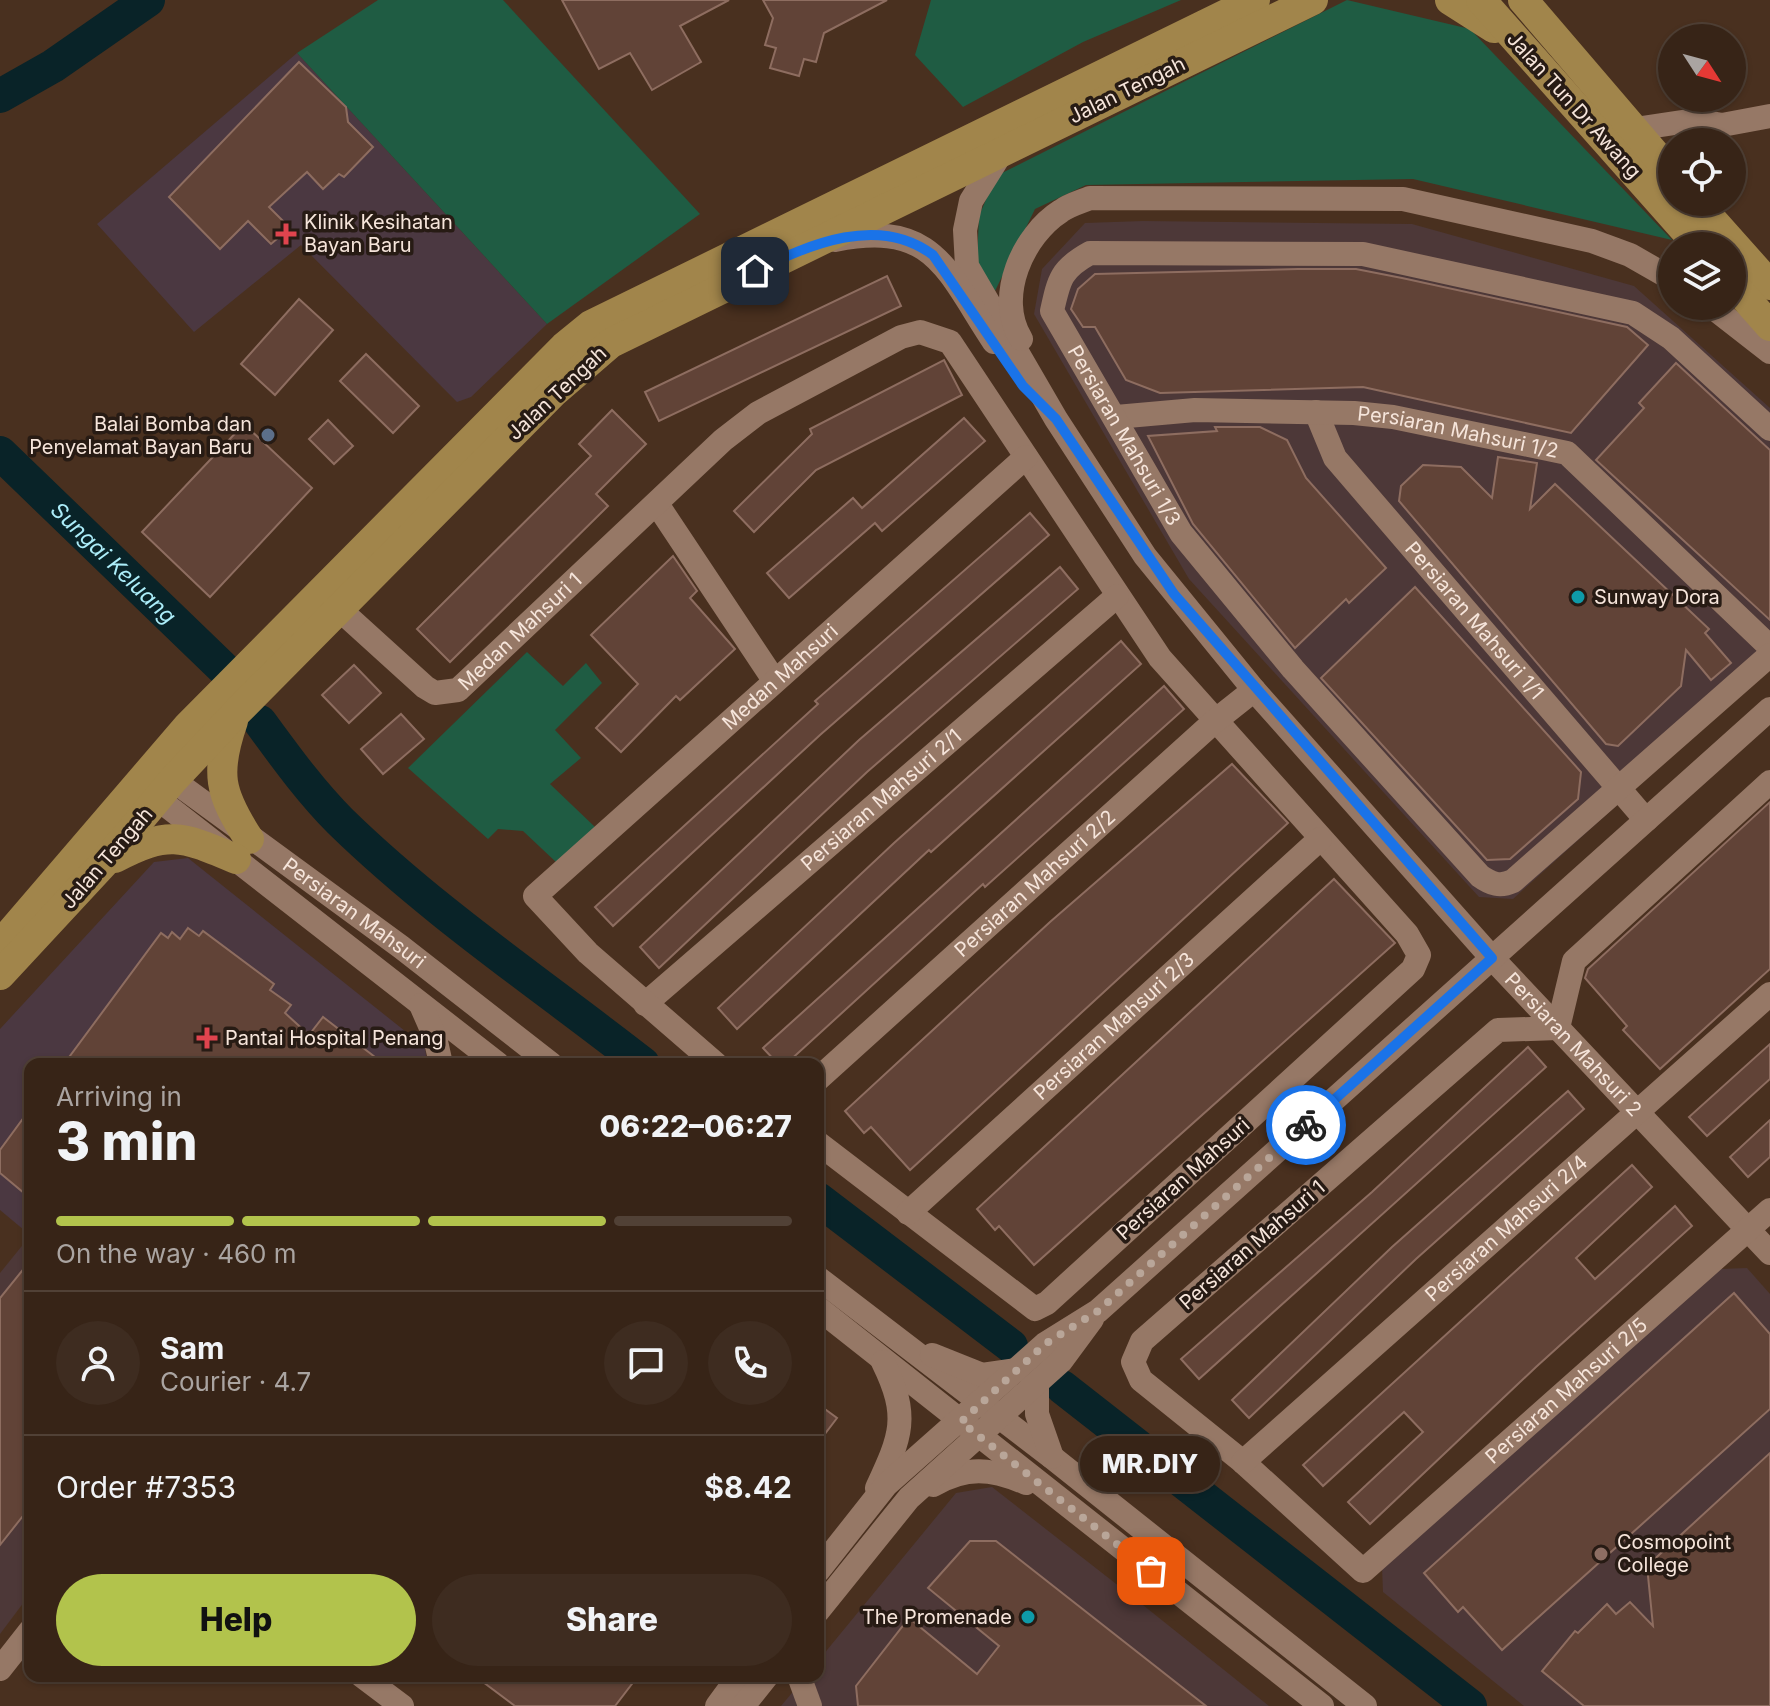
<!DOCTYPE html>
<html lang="en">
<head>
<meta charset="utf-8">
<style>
  :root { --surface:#372417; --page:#3e2c20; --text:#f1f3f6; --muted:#aaa4a1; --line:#514136; --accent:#b2c34c }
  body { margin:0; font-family:Inter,sans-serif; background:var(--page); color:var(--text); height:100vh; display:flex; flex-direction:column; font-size:30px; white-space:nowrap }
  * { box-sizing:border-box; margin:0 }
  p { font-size:26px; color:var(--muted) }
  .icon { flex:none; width:44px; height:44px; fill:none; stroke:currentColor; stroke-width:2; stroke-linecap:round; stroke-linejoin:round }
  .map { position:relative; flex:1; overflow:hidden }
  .panel { position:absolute; left:24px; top:1058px; width:800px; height:624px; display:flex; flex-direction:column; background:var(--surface); border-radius:16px; box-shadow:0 2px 6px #0004,0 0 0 2px var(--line) }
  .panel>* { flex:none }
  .needle { width:52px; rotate:126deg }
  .fabs { position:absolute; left:1658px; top:24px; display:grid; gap:16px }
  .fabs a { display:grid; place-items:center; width:88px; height:88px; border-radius:50%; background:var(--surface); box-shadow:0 2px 6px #0004,0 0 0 2px var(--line); font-size:40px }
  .pin { position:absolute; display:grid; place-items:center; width:68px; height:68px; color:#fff; margin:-34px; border-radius:16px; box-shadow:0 4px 12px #0006 }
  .courier { position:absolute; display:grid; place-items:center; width:80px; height:80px; margin:-40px; border:6px solid #1a73e8; border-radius:50%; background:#fff; color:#222; box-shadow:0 2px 10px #0007 }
  .bubble { position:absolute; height:56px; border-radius:28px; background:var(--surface); box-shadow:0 2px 6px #0004,0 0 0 2px var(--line); font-size:26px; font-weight:800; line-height:56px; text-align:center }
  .overview em { font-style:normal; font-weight:800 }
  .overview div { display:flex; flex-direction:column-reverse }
  .overview { display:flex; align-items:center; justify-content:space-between; height:136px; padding:0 32px }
  h1 { font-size:52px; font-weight:800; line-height:60px }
  .bar { display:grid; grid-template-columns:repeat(4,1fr); gap:12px 8px; align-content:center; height:96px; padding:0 32px }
  .bar i { height:10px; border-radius:6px; background:var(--line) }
  .bar .active { background:var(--accent) }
  .bar p { grid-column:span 4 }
  .line { display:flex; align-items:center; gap:20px; padding:0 32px; border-top:2px solid var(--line) }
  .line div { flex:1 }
  .round { display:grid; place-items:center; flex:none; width:84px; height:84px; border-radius:42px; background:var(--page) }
  .action { display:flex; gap:16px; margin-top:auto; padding:16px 32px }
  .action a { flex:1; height:92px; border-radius:48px; background:var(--accent); color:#111; font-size:32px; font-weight:800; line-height:92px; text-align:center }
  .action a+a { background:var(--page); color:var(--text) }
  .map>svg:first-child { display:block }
</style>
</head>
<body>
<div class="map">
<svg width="1770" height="1706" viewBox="0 0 1770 1706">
  <rect width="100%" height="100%" fill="#49301f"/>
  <g fill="#4d3838">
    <polygon points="1143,221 1412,224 1634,286 1770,408 1770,667 1513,899 1479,897 1189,579 1034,314 1042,269 1085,223"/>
    <polygon points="30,1236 30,1594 0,1634 0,1273"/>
    <polygon points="1747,1268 1770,1294 1770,1706 1524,1706 1383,1592 1382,1567 1720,1269"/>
    <polygon points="992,1487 1138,1601 1269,1706 781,1706 806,1676 818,1676 818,1661 956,1493"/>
  </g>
  <g fill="#4b3841">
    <polygon points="297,53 547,324 471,397 457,402 301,245 194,332 97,224"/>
    <polygon points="188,858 425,1047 427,1064 30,1064 30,1235 0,1210 0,1029 154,862"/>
  </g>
  <g fill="#1f5c43">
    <polygon points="378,0 503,0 700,214 547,324 297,53"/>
    <polygon points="931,0 1181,0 1083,42 963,107 915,55"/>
    <polygon points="1347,0 1470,29 1672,240 1413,179 1086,185 1035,209 995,291 977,262 979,216 996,176"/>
    <polygon points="527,652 563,686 586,663 602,683 555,730 581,758 550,784 595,827 557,863 523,831 498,829 488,839 408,768"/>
  </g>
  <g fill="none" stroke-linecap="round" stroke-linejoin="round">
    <g stroke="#092328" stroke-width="34">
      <polyline points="0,96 53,66 148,0"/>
      <path id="s1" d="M0,453l226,218"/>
      <path d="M260,722c25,34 50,69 80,99 92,90 202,164 303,243"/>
      <polyline points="818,1199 1011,1346"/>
      <polyline points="1062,1387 1470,1706"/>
    </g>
  </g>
  <g fill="#614337" stroke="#8e6d60" stroke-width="2">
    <polygon points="562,0 729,0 680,26 701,62 652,90 630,53 599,69"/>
    <polygon points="763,0 887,0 824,33 816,62 804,59 799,76 770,68 776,48 765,45 773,18"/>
    <polygon points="299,62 346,107 348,122 373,147 344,177 339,174 323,189 307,172 269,207 290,228 271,244 248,221 220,249 169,197"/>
    <polygon points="1298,269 1356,269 1402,278 1627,327 1648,345 1571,433 1363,387 1160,393 1126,380 1095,327 1083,327 1071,309 1078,289 1095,274"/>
    <polygon points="887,276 901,306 659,421 645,392"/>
    <polygon points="299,299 333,330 275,395 241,364"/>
    <polygon points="366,354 419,406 393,433 340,381"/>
    <polygon points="944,360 962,395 816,470 754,532 734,511 812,434 810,429"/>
    <polygon points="1676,363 1770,450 1770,620 1596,460 1644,408 1639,403"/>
    <polygon points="612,410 646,444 596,494 608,506 450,662 417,629 591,456 579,444"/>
    <polygon points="964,418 985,441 882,531 875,523 789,598 767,573 853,498 862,508"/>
    <polygon points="328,420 353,446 334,464 309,439"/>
    <polygon points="244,424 312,488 210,597 142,532"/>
    <polygon points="1215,427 1260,427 1287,440 1306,478 1386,568 1349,603 1346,599 1295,648 1193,524 1148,436 1217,431"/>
    <polygon points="1498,457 1537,463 1530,509 1555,484 1709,629 1705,633 1731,663 1711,680 1686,650 1681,686 1618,746 1606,744 1399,501 1401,486 1423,465 1461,467 1492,498"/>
    <polygon points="1030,513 1049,535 820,735 613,926 595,907 818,704 815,701"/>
    <polygon points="673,556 697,591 690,598 735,649 680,700 676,696 621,752 596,728 638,684 591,635"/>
    <polygon points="1060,567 1078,589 867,772 659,968 640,947 859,740"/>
    <polygon points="1415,587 1581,772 1578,799 1510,859 1487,860 1321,678"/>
    <polygon points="1121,641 1141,664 931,852 929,850 737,1029 718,1008 894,843"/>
    <polygon points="354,665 381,693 349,723 322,695"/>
    <polygon points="1164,686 1184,709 985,887 983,884 786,1064 778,1064 763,1048"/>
    <polygon points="401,714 424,739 383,774 361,749"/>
    <polygon points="1232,764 1288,823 910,1170 871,1127 864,1133 845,1111 1050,922"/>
    <polygon points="1770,802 1770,969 1660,1069 1623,1030 1627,1026 1585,978 1588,969"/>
    <polygon points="1334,879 1395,943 1034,1265 999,1226 995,1230 977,1209"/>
    <polygon points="188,928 199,936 203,931 274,984 270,990 291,1005 285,1013 309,1035 323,1017 384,1064 64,1064 161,933 168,938 172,932 180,939"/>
    <polygon points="1770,1044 1770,1079 1707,1136 1689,1117"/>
    <polygon points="1528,1047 1546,1067 1199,1379 1181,1359 1372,1192"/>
    <polygon points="1568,1091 1584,1109 1416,1259 1249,1418 1232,1400 1392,1247"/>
    <polygon points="30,1109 30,1198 0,1173 0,1150"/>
    <polygon points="1770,1120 1770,1157 1748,1177 1730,1157"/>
    <polygon points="1632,1165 1652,1187 1576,1258 1595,1279 1675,1206 1692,1226 1536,1367 1370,1524 1348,1502 1423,1432 1404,1412 1323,1486 1303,1465"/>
    <polygon points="30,1261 30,1507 0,1545 0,1298"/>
    <polygon points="1734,1293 1770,1334 1770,1409 1502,1650 1463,1607 1458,1612 1424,1573"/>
    <polygon points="818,1404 837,1418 818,1443"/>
    <polygon points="1770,1453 1770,1706 1584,1706 1542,1671 1575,1631 1578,1633 1607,1604 1616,1614 1630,1602 1653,1626 1647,1566"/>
    <polygon points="970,1541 996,1541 1206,1706 858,1706 856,1686 909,1618 977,1674 999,1646 928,1588"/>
    <polygon points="475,1676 638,1676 615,1706 515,1706"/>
  </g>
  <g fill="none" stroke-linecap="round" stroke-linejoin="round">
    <g stroke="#967866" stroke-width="24">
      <polyline points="1635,129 1695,120 1722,125 1770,116"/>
      <path id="s2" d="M1003,150l-32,51 -6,29 2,36 89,153 89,137 109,134 238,268 278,295"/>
      <path d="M835,240c100,-20 111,30 159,102"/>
      <polyline points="1711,306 1770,352"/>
      <path d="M1021,339c-26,-42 2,-104 40,-128 8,-6 19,-9 29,-13l313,1 189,42 38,14 42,24"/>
      <path id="s3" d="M1316,412l19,46 311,362"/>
      <path id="s4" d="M1116,417l79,-7 159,3 39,4 174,36 203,194"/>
      <path id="s5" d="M1770,429l-99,-91 -38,-25 -270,-59 -273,-1c-29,16 -31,26 -38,58l129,222 112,136 187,207c11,8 20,11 33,5l257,-226"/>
      <polyline points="657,504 774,680"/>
      <path id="s6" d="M339,609l86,78 10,6 23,-3 265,-250 35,-27 143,-76 19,-5 30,10 210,316 247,276 12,21 -6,14 -366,334 -12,6 -217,-166"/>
      <path id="s7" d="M159,770l242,177 150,117"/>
      <polyline points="144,788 498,1064"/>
      <path id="s8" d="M645,1004l472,-408"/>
      <polyline points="421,1005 435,1037 441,1064"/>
      <path id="s9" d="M1558,1028l-60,2 -356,311 -9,21 8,18 102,82 120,109 407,-361"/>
      <polyline points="1558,1028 1574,961 1770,782"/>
      <path id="s10" d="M716,1064l-128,-111 -53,-57 491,-439"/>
      <path id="s11" d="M818,1079l397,-358 39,-31"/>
      <path id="s12" d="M908,1213l412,-374"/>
      <polyline points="818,1278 1053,1458 1365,1706"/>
      <polyline points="818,1308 1322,1706"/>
      <polyline points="932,1355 982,1375 1017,1370"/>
      <polyline points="1037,1383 1037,1414 1052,1457"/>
      <path id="s13" d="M1243,1462l527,-468"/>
      <path d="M933,1485c33,-19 58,-17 93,-2"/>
      <path d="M877,1488c24,-52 33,-71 6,-126"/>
      <polyline points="818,1571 886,1485 1045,1344 1098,1311 1770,709"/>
      <polyline points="818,1611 909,1498 1061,1361 1092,1319"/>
      <polyline points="0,1669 30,1631"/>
      <polyline points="362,1676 402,1706"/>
      <polyline points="799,1676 810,1706"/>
      <polyline points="717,1706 739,1676"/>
      <polyline points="743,1706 767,1676"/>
    </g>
    <g stroke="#a1854b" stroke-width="30">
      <polyline points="1450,0 1494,28"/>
      <polyline points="1481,0 1699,246"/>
      <polyline points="1523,0 1672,174"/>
      <polyline points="1696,202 1770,285"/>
      <polyline points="1732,283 1770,326"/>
      <path d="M233,721c-18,52 -14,72 16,118"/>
      <path d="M115,858c54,-28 66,-22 121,1"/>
      <polyline points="0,945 188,726 564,347 591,325 1255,0"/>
      <polyline points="0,975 104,863 173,780 237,712 553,393 611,343 1313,0"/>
    </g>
  </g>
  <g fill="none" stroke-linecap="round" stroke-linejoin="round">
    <polyline stroke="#b9a699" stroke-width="8" stroke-dasharray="0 14.4" points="1151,1571 961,1422 1045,1344 1098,1311 1306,1125"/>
    <path stroke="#1a73e8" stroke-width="10" d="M755,271c55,-27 124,-57 178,-16l90,131 33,33 118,175 318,364 -186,167"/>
  </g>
  <g fill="#e0444e" stroke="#271b14" stroke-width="3">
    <path d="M282 222h8v8h8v8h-8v8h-8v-8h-8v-8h8z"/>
    <path d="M203 1026h8v8h8v8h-8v8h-8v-8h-8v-8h8z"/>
  </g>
  <circle fill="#5c6f8a" stroke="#271b14" stroke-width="3" cx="268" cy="435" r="8"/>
  <g fill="#0f9aa8" stroke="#271b14" stroke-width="3">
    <circle cx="1578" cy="597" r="8"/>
    <circle cx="1028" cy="1617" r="8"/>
  </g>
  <circle fill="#8d6e63" stroke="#271b14" stroke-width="3" cx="1601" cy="1554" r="8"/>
  <g text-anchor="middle" stroke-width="7" stroke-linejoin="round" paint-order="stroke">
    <g font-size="20" fill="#f6e5db" stroke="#271b14">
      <text transform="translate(1127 90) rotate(-26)" y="7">Jalan Tengah</text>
      <text transform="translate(1574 105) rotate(48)" y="7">Jalan Tun Dr Awang</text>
      <text transform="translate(557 393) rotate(-43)" y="7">Jalan Tengah</text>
      <text dy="7" stroke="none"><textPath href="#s4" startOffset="344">Persiaran Mahsuri 1/2</textPath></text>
      <text dy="7" stroke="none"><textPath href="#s5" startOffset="946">Persiaran Mahsuri 1/3</textPath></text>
      <text dy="7" stroke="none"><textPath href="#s3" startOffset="264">Persiaran Mahsuri 1/1</textPath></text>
      <text dy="7" stroke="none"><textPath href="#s6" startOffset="236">Medan Mahsuri 1</textPath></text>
      <text dy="7" stroke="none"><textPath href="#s10" startOffset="576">Medan Mahsuri</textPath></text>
      <text dy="7" stroke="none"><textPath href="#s8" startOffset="312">Persiaran Mahsuri 2/1</textPath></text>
      <text transform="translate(107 858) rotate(-49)" y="7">Jalan Tengah</text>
      <text dy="7" stroke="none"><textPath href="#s11" startOffset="292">Persiaran Mahsuri 2/2</textPath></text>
      <text dy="7" stroke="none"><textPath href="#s7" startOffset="242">Persiaran Mahsuri</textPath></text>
      <text dy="7" stroke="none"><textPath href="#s12" startOffset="278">Persiaran Mahsuri 2/3</textPath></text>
      <text dy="7" stroke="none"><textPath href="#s2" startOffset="1116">Persiaran Mahsuri 2</textPath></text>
      <text transform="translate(1183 1179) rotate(-42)" y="7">Persiaran Mahsuri</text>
      <text dy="7" stroke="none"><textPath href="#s13" startOffset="352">Persiaran Mahsuri 2/4</textPath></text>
      <text transform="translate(1252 1245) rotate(-41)" y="7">Persiaran Mahsuri 1</text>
      <text dy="7" stroke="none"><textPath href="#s9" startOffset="1140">Persiaran Mahsuri 2/5</textPath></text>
    </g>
    <g font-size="20" fill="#f6e5db" stroke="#271b14" text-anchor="start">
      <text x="304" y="229">Klinik Kesihatan<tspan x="304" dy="23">Bayan Baru</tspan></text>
      <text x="252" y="431" text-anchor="end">Balai Bomba dan<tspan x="252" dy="23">Penyelamat Bayan Baru</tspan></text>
      <text x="1594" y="604">Sunway Dora</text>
      <text x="225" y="1045">Pantai Hospital Penang</text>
      <text x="1617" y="1549">Cosmopoint<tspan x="1617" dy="23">College</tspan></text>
      <text x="1012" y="1624" text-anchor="end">The Promenade</text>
    </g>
    <g font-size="22" font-style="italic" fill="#acedf9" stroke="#271b14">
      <text dy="8" stroke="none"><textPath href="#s1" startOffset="158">Sungai Keluang</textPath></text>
    </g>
  </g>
</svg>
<div class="fabs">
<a><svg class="needle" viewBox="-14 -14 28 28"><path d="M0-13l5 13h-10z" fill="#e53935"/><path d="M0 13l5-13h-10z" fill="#aaa4a1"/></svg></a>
<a><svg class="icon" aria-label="locate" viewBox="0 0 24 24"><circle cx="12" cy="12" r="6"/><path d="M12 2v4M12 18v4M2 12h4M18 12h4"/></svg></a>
<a><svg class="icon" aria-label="layers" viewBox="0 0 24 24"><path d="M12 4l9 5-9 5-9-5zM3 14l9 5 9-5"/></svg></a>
</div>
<div class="pin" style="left:1151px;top:1571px;background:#ea580c"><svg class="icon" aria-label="bag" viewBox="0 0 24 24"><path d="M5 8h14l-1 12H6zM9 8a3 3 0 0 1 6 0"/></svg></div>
<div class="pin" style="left:755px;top:271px;background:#1f2937"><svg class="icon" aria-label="home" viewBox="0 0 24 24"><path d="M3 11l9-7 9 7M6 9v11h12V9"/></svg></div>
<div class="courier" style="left:1306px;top:1125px"><svg class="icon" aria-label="bike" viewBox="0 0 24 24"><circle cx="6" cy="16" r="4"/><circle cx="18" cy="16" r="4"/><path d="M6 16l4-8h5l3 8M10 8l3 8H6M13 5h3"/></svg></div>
<div class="bubble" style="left:1080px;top:1436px;width:140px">MR.DIY</div>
<section class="panel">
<div class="overview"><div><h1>3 min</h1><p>Arriving in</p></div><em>06:22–06:27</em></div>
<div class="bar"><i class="active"></i><i class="active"></i><i class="active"></i><i></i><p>On the way · 460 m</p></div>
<div class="line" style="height:144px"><a class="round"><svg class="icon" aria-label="person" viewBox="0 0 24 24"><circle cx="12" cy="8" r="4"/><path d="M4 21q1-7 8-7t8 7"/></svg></a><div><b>Sam</b><p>Courier · 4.7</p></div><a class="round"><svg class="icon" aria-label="chat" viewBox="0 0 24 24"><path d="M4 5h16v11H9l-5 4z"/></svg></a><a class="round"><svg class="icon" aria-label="phone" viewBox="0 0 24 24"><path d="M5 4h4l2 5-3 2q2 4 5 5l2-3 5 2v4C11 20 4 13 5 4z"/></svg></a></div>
<div class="line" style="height:104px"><div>Order #7353</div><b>$8.42</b></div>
<div class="action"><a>Help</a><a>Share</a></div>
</section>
</div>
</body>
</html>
